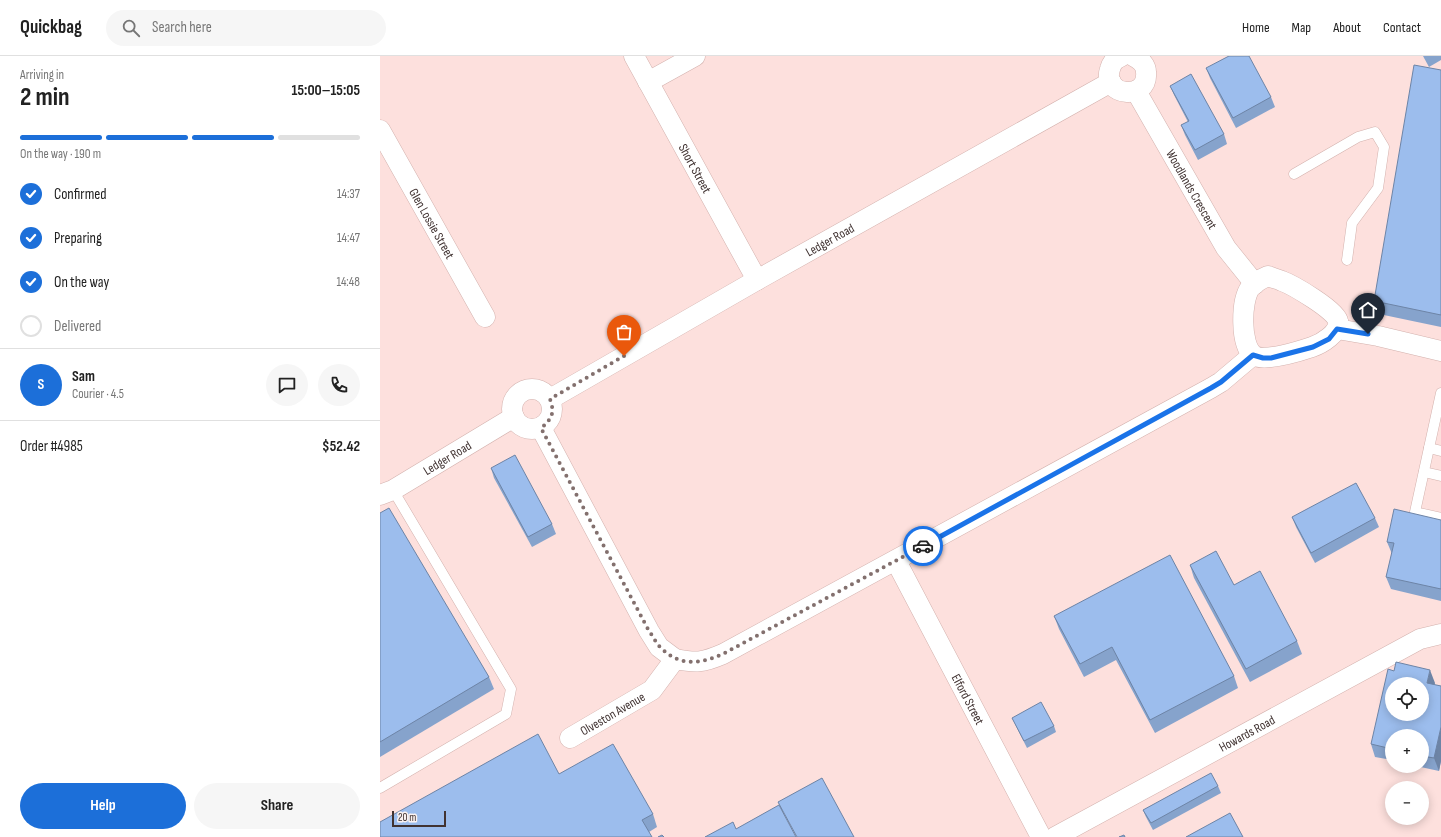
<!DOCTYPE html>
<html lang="en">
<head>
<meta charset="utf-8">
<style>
  :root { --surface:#fff; --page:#f6f6f6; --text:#222; --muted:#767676; --line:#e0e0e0; --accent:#1c6fd9 }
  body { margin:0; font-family:"Sofia Sans Condensed",sans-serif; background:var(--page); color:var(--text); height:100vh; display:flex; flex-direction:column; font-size:15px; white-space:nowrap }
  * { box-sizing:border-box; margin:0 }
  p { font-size:13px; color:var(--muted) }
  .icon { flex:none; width:22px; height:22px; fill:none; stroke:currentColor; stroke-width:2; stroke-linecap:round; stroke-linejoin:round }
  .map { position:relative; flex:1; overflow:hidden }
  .panel { display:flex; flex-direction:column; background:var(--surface); width:380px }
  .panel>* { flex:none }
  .buttons { position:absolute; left:1005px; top:621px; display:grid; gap:8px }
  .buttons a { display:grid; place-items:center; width:44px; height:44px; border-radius:50%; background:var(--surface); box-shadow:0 2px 10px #0003; font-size:20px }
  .scale { position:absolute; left:12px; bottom:10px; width:54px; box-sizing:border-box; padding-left:4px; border:2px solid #413332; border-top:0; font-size:11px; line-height:14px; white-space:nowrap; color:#413332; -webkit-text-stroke:3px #fbf3f2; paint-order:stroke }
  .pin { position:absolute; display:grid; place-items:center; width:34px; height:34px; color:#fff; margin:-41px -17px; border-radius:50% 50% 50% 0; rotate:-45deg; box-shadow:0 0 4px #0007 }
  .pin .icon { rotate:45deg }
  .courier { position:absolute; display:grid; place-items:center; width:40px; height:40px; margin:-20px; border:3px solid #1a73e8; border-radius:50%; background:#fff; color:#222; box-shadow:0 1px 5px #0007 }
  .overview em { font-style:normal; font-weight:700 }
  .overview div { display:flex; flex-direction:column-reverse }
  .overview { display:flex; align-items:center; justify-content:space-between; height:68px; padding:0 20px }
  h1 { font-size:26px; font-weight:700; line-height:30px }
  .bar { display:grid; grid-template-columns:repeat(4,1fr); gap:6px 4px; align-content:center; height:48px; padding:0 20px }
  .bar i { height:5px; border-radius:3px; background:var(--line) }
  .bar .on { background:var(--accent) }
  .bar p { grid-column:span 4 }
  .line { display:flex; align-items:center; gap:10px; padding:0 20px; border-top:1px solid var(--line) }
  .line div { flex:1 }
  .round { display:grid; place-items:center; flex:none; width:42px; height:42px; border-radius:21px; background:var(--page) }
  ol { padding:0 20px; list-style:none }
  li { display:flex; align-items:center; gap:12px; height:44px }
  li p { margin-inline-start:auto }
  li .icon { padding:4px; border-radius:50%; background:var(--accent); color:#fff; stroke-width:4 }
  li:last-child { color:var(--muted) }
  li i { width:22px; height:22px; border:2px solid var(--line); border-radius:50% }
  .primary-button { display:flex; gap:8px; margin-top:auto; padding:8px 20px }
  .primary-button a { flex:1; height:46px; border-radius:24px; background:var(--accent); color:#fff; font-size:16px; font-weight:700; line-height:46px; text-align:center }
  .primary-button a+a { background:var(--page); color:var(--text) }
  header { display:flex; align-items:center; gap:24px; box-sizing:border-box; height:56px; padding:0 20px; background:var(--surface); border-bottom:1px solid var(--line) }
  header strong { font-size:19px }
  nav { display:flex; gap:22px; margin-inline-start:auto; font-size:14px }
  .search { width:280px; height:36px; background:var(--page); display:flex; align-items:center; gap:10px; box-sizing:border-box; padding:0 14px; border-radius:22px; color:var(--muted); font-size:15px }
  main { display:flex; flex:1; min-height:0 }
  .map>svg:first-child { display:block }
</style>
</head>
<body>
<header>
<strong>Quickbag</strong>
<div class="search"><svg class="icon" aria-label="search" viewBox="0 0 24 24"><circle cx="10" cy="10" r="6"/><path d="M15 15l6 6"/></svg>Search here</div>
<nav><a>Home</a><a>Map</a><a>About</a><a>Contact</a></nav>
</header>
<main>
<section class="panel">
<div class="overview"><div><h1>2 min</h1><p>Arriving in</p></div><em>15:00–15:05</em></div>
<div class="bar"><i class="on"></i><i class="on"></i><i class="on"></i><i></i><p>On the way · 190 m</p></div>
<ol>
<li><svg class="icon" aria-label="check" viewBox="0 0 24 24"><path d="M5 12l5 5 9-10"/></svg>Confirmed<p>14:37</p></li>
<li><svg class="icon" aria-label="check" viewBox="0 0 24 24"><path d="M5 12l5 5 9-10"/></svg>Preparing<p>14:47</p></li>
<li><svg class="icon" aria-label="check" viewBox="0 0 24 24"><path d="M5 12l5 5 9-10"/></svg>On the way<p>14:48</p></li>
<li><i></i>Delivered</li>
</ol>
<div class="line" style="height:72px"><b class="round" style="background:var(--accent);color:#fff">S</b><div><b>Sam</b><p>Courier · 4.5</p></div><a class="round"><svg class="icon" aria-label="chat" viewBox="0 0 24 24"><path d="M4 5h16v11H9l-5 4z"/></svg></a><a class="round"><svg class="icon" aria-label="phone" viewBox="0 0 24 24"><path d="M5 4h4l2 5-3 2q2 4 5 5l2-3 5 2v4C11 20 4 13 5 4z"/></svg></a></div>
<div class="line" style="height:52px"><div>Order #4985</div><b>$52.42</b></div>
<div class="primary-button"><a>Help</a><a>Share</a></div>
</section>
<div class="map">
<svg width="1061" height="781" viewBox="0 0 1061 781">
  <rect width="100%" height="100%" fill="#fde0dd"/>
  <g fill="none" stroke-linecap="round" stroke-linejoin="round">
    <defs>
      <g id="lane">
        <polyline points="914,118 978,81 995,76 1004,91 998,132 972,167 967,204"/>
        <polyline points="1061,337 1035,456 1061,462"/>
        <polyline points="1049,392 1061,395"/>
        <polyline points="1044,416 1061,420"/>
        <polyline points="0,732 126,658 131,633 13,434"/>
      </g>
      <g id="street">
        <path id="s1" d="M254,0l123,224"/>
        <path d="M742,0c-7,3 -10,6 -12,13 -9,27 39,33 36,3 0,-7 -6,-13 -13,-16"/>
        <polyline points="268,26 315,0"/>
        <path id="s2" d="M756,35l90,157 29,36"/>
        <path id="s3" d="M0,74l105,187"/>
        <path d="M888,220c4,2 10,3 14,5 11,4 55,30 56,40 2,12 -17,23 -26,26 -12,4 -49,16 -59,8 -13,-11 -12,-54 -3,-67 5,-6 11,-9 18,-12z"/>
        <polyline points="957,273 998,280 1061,295"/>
        <circle cx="152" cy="353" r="20"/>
        <path id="s4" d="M170,343l207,-119 354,-198"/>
        <polyline points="161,372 269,575 279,591 295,603"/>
        <path id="s5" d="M0,439l13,-5 121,-73"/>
        <path id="s6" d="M516,505l145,276"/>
        <path id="s7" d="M190,682l82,-48 23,-31c21,4 27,4 48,-5l488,-266 10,-6 32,-27"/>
        <path id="s8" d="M675,781l365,-198 21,-5"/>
      </g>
    </defs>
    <use href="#lane" stroke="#d3b1ad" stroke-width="11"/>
    <use href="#street" stroke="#d3b1ad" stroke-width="21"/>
    <use href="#lane" stroke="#fff" stroke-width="10"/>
    <use href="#street" stroke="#fff" stroke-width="20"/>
  </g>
  <g fill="#86a3cc">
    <polygon points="1043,0 1061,0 1061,4 1049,11"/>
    <polygon points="826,12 891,41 895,51 856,72 830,22"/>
    <polygon points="1061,14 1061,271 999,258 994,245"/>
    <polygon points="790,30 844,78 847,88 818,104 805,79 801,69 808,66 794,39"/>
    <polygon points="111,412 172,468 176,478 152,491 114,422"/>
    <polygon points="0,457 109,621 114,633 0,701"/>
    <polygon points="912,461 995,462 999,471 935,507 916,471"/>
    <polygon points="1061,464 1061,545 1011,533 1006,521 1012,498 1007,486"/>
    <polygon points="810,509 854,529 917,585 922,598 870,626 814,522"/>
    <polygon points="674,560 854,620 858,632 775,677 736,604 704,621 679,573"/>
    <polygon points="1055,627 1054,629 1061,630 1061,705 1059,715 1036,710 1042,710 1042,680 1012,680 1012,704 995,701 991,688"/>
    <polygon points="632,662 674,670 676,676 647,692"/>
    <polygon points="179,718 273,758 277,771 269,776"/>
    <polygon points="838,730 841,737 773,774 766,761 763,754"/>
  </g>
  <g fill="#6d84a6">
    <polygon points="1050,614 1055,627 1052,640 1047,627"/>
    <polygon points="1061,671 1061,705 1059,715 1054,702"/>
  </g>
  <g fill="#9cbded" stroke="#6d84a6" fill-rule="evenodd">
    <polygon points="849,0 869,0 891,41 853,62 826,12"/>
    <polygon points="1034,9 1061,14 1061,259 994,245"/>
    <polygon points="811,18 844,78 815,94 801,69 809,65 790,30"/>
    <polygon points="135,399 172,468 148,481 111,412"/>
    <polygon points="976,427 995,462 931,497 912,461"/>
    <polygon points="9,452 109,621 0,686 0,457"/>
    <polygon points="1014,453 1061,464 1061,533 1006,521 1014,487 1007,486"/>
    <polygon points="836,495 854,529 880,515 917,585 866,613 810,509"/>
    <polygon points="790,499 854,620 770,664 732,591 700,608 674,560"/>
    <path d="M1016,606l34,8 -3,13 14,3v41l-7,31 -12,-2v-20h-30v13l-21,-5 17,-75 6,2zM1012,628h30v30h-30z"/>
    <polygon points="661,646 674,670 644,685 632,662"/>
    <polygon points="158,678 179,718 233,688 273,758 262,764 272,781 0,781 0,766"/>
    <polygon points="831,717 838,730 771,767 763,754"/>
    <polygon points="442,722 474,781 417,781 398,746"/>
    <polygon points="399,749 416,781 325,781 353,766 356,773"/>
    <polygon points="850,757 863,781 806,781"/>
    <polygon points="282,779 284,781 278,781"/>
    <polygon points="744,779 745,781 739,781"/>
  </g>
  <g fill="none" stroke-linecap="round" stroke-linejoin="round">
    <path stroke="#83706e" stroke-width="4" stroke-dasharray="0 7.2" d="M244,300l-74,43c5,14 2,20 -9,29l108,203c4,5 7,12 11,16 19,20 40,17 63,7l200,-108"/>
    <polyline stroke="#1a73e8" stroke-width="5" points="543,490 831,332 841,326 873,299 883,302 891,302 933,291 949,283 957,273 988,278"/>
  </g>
  <g text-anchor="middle" stroke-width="3" stroke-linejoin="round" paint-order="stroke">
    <g font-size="13" fill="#413332" stroke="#fbf3f2">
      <text dy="5" stroke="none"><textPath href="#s1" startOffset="128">Short Street</textPath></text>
      <text dy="5" stroke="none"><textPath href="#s2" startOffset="113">Woodlands Crescent</textPath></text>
      <text dy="5" stroke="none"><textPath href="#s3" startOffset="107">Glen Lossie Street</textPath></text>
      <text dy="5" stroke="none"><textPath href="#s4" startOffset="322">Ledger Road</textPath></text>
      <text dy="5" stroke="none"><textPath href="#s5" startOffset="77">Ledger Road</textPath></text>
      <text dy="5" stroke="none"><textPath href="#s6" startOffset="156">Elford Street</textPath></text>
      <text dy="5" stroke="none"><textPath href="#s7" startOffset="49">Olveston Avenue</textPath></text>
      <text dy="5" stroke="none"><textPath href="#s8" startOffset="218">Howards Road</textPath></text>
    </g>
  </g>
</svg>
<div class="buttons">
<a><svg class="icon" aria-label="locate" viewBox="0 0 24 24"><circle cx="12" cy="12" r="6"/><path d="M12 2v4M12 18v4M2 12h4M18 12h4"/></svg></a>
<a>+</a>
<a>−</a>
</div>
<div class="scale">20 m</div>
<div class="pin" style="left:244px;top:300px;background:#ea580c"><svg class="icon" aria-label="bag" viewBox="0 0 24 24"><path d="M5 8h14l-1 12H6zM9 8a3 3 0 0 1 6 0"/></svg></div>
<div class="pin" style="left:988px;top:278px;background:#1f2937"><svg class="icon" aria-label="home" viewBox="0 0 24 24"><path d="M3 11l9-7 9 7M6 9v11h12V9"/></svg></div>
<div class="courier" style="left:543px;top:490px"><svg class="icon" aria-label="car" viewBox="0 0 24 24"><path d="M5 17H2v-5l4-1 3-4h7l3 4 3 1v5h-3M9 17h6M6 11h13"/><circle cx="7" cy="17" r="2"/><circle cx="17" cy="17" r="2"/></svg></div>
</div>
</main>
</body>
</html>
